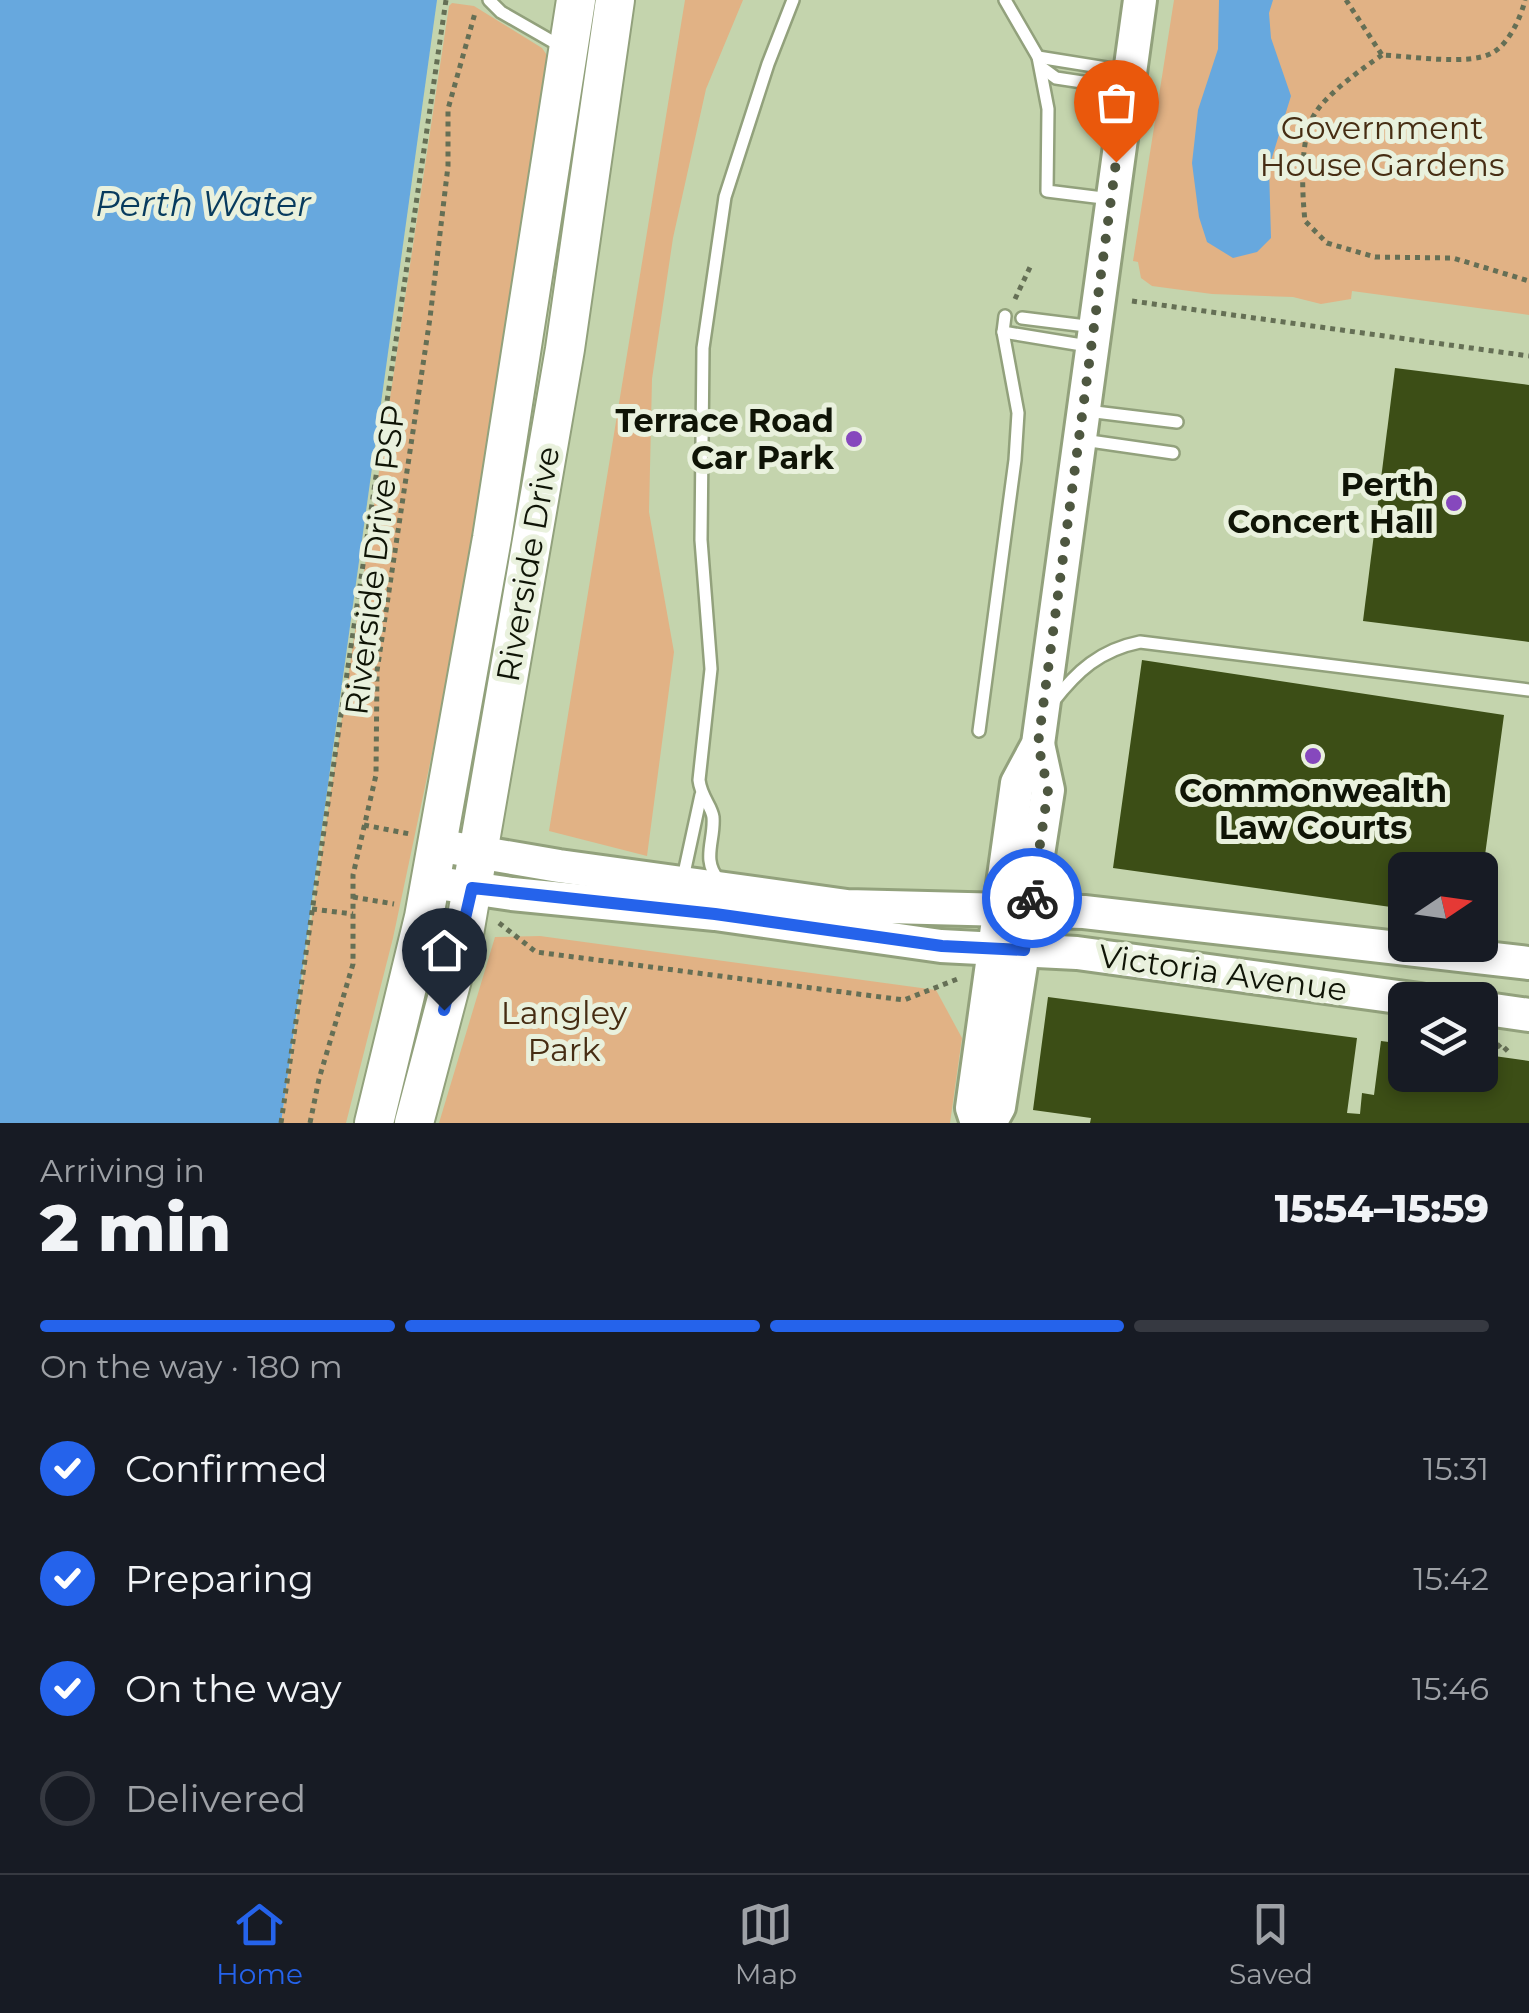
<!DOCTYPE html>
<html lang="en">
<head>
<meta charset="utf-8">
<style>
  :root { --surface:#171b24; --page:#242831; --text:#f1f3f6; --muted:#9ea1a6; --line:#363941; --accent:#2563eb }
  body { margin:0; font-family:Montserrat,sans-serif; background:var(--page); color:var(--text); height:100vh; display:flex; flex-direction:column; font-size:38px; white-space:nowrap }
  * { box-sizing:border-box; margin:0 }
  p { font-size:32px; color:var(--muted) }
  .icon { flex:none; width:55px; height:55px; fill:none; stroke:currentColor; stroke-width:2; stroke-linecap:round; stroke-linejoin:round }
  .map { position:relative; height:1123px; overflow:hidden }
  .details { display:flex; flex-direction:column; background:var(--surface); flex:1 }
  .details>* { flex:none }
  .needle { width:65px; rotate:77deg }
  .buttons { position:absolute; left:1388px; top:852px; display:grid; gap:20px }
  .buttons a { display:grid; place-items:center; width:110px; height:110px; border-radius:15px; background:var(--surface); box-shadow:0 5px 15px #0003; font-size:50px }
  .pin { position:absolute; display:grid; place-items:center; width:85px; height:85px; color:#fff; margin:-102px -42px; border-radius:50% 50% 50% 0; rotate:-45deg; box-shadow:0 0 10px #0007 }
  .pin .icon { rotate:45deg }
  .courier { position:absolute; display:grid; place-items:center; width:100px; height:100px; margin:-50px; border:8px solid #2563eb; border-radius:50%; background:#fff; color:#222; box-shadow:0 2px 12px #0007 }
  .overview em { font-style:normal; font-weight:800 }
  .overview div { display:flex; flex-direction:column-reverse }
  .overview { display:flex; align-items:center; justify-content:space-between; height:170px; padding:0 40px }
  h1 { font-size:65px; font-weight:800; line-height:75px }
  .bar { display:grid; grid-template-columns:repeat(4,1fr); gap:15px 10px; align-content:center; height:120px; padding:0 40px }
  .bar i { height:12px; border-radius:8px; background:var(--line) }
  .bar .on { background:var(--accent) }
  .bar p { grid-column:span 4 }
  ol { padding:0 40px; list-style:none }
  li { display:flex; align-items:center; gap:30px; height:110px }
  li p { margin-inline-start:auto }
  li .icon { padding:10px; border-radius:50%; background:var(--accent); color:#fff; stroke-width:4 }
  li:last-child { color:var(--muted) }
  li i { width:55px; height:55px; border:5px solid var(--line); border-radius:50% }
  .menu { display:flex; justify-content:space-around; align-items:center; height:140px; border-top:2px solid var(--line); background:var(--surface); font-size:28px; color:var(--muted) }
  .menu a { display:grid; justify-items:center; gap:5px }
  .menu .on { color:var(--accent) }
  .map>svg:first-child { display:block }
</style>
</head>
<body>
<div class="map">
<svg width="1529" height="1123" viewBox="0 0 1529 1123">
  <rect width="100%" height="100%" fill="#c4d4ad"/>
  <g fill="#e1b285">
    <polygon points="685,0 743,0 706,89 673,238 652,379 649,512 674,652 647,856 549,831"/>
    <polygon points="1174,0 1529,0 1529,315 1352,291 1351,299 1321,304 1293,297 1212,294 1152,286 1141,278 1138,262 1133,261"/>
    <polygon points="452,3 474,6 542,48 553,64 484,508 393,938 346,1123 281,1123 449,6"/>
    <polygon points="540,936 936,990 962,1038 950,1123 439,1123 495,937"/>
  </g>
  <g fill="#67a8de">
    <polygon points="0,0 437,0 281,1123 0,1123"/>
    <polygon points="1219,0 1273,0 1269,13 1271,38 1291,96 1269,167 1271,238 1257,252 1233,258 1207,242 1199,217 1192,163 1198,110 1218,49"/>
  </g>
  <g fill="#3c4e16">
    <polygon points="1395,368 1529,385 1529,642 1363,621"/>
    <polygon points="1142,660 1504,715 1483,870 1405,870 1405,909 1113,868"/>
    <polygon points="1048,997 1357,1038 1347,1113 1360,1114 1362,1093 1374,1095 1381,1041 1405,1044 1405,1075 1480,1075 1480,1054 1529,1061 1529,1123 1090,1123 1091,1118 1033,1110"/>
  </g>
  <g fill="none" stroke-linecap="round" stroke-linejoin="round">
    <defs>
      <g id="lane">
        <polyline points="489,0 501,12 562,47"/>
        <polyline points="1005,0 1038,57 1048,109 1047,191 1111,199"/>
        <polyline points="1038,57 1125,71"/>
        <polyline points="1041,67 1056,78 1122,88"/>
        <polyline points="1022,318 1094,327"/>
        <polyline points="1003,332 1088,346"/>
        <polyline points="1087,411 1177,422"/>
        <polyline points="1083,440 1173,453"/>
        <path d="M1053,702c24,-31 47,-52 87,-60l389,48"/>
        <polyline points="979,731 1015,460 1018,413 1003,332 1005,316"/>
        <polyline points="683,878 701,795"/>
        <path d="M719,880c-18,-20 -4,-40 -6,-63 -2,-12 -12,-20 -14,-37l12,-111 -10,-129 2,-192 22,-151 43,-133 25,-64"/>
      </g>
      <g id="secondary">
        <polyline points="436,845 559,866 847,906 1084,912 1529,963"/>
        <polyline points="430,882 512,894 715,914 941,946 1077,953 1420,1000"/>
        <polyline points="1480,1008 1529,1015"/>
        <polyline points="977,1123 972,1108 1017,783 1038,744 1140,0"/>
        <polyline points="990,1123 999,1107 1048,790 1038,744"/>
      </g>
      <g id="primary">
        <polyline points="374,1123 424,917 492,538 576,0"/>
        <polyline points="414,1123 464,934 565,349 615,0"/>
      </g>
    </defs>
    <use href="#lane" stroke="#92a17c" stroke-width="16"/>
    <use href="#secondary" stroke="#92a17c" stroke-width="38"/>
    <use href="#primary" stroke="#92a17c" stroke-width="42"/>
    <g stroke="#656f55" stroke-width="5" stroke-dasharray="5 5" stroke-linecap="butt">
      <path d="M1346,0l36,55c27,1 87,11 110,-2 17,-9 29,-36 33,-53"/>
      <path d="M1382,55c-19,13 -54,38 -66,57 -17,24 -14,81 -11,109l22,22 48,14 78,1 76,23"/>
      <polyline points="1015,299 1032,263"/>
      <polyline points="1132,301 1529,356"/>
      <polyline points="364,825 410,834"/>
      <polyline points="353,897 394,904"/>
      <polyline points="312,909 353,914"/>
      <polyline points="499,923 536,952 904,1000 960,978"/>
      <polyline points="1497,1044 1504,1051 1509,1046"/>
      <polyline points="281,1123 446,0"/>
      <polyline points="310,1123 319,1079 353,964 353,875 376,775 377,671 430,318 448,166 448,109 475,13"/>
    </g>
    <use href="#lane" stroke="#fff" stroke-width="11"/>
    <use href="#secondary" stroke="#fff" stroke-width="32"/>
    <use href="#primary" stroke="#fff" stroke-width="38"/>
  </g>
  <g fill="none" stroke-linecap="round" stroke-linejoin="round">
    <polyline stroke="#4e5740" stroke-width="10" stroke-dasharray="0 18" points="1032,898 1048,790 1038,744 1116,162"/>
    <polyline stroke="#2563eb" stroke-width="12" points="444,1010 472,888 715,914 942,946 1024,950 1032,898"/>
  </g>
  <g fill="#8648bd" stroke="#e9f1dd" stroke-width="4">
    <circle cx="854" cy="439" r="10"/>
    <circle cx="1454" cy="503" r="10"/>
    <circle cx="1313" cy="756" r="10"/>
  </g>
  <g text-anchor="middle" stroke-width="10" stroke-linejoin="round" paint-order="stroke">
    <g font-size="32" fill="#462d13" stroke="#e9f1dd">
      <text x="1382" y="139">Government<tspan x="1382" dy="37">House Gardens</tspan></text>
      <text x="564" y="1024">Langley<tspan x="564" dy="37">Park</tspan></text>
    </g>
    <g font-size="32" font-weight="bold" fill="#0f1406" stroke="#e9f1dd" text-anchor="end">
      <text x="834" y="432">Terrace Road<tspan x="834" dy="37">Car Park</tspan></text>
      <text x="1434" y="496">Perth<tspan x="1434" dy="37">Concert Hall</tspan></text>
      <text x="1313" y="802" text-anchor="middle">Commonwealth<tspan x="1313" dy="37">Law Courts</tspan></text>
    </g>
    <g font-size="32" fill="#0f1406" stroke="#e9f1dd">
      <text transform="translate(375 560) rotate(-83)" y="11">Riverside Drive PSP</text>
      <text transform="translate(528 564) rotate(-80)" y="11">Riverside Drive</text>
      <text transform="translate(1223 973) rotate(8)" y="11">Victoria Avenue</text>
    </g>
    <g font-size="35" font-style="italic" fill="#073b5e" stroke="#e9f1dd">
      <text x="203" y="216">Perth Water</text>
    </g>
  </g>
</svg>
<div class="buttons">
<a><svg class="needle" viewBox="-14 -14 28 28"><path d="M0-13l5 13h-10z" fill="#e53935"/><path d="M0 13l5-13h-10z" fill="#9ea1a6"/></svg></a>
<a><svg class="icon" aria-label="layers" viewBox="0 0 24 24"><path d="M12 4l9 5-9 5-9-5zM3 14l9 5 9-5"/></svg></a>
</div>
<div class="pin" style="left:1116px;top:162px;background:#ea580c"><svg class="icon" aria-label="bag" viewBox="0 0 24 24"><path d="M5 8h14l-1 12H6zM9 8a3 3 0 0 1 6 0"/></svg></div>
<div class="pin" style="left:444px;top:1010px;background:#1f2937"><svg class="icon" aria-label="home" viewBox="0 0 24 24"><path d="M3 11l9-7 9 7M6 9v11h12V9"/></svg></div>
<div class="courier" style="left:1032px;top:898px"><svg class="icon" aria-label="bike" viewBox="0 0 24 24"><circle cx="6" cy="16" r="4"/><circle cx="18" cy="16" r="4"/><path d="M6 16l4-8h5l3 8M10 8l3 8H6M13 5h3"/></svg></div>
</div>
<section class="details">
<div class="overview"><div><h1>2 min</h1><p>Arriving in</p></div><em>15:54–15:59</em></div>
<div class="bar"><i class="on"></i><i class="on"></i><i class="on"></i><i></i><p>On the way · 180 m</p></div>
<ol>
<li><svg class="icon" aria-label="check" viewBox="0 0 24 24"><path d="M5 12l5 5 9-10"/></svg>Confirmed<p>15:31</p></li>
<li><svg class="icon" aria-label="check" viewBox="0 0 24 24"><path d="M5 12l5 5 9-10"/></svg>Preparing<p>15:42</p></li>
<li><svg class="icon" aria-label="check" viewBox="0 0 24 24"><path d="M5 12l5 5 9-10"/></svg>On the way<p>15:46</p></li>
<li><i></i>Delivered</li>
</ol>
</section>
<nav class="menu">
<a class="on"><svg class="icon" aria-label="home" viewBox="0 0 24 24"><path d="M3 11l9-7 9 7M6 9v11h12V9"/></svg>Home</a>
<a><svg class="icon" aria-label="map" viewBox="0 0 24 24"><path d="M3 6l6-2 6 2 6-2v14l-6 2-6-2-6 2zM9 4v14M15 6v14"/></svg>Map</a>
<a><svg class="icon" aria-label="saved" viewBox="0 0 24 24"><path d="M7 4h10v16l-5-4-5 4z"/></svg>Saved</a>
</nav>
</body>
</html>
